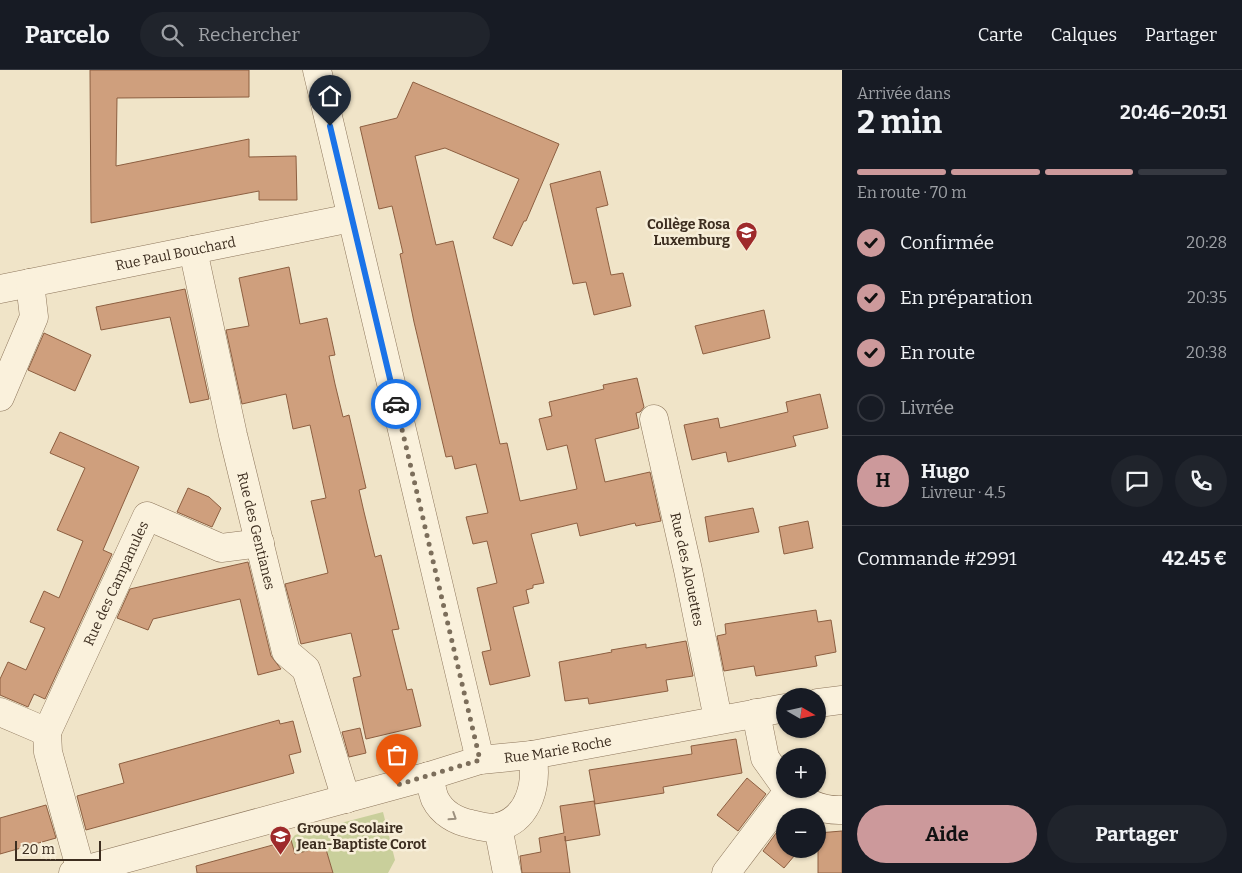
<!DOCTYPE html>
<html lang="fr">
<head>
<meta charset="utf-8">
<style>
  :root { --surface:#171b24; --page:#20242c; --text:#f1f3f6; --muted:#9ea1a6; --line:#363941; --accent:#cc999b }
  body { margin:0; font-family:Bitter,serif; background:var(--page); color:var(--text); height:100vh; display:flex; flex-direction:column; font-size:19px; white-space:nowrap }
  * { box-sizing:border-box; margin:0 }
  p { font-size:16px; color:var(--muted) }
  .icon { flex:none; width:28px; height:28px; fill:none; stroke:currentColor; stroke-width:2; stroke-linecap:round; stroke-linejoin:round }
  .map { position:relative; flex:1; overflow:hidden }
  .panel { display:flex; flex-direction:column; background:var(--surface); width:400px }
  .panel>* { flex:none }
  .needle { width:32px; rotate:99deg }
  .buttons { position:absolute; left:776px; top:618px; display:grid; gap:10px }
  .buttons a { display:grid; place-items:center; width:50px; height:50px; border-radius:50%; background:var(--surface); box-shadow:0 1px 4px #0004; font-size:25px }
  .scale { position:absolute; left:15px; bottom:12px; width:86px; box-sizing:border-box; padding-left:5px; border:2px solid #3d2e20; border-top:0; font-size:14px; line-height:18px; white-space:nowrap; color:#3d2e20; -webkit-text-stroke:4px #f7eed8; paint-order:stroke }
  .pin { position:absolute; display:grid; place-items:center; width:42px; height:42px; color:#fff; margin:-51px -21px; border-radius:50% 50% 50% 0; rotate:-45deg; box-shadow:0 0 5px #0007 }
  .pin .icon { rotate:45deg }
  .courier { position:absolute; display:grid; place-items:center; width:50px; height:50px; margin:-25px; border:4px solid #1a73e8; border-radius:50%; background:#fff; color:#222; box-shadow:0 1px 6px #0007 }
  .overview em { font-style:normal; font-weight:700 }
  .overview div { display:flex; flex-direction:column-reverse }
  .overview { display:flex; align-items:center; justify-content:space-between; height:85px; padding:0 15px }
  h1 { font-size:32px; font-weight:700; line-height:38px }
  .bar { display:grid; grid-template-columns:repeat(4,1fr); gap:8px 5px; align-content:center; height:60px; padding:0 15px }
  .bar i { height:6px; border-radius:4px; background:var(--line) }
  .bar .on { background:var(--accent) }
  .bar p { grid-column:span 4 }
  .line { display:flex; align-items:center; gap:12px; padding:0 15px; border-top:1px solid var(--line) }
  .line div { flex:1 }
  .round { display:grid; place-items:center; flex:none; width:52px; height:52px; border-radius:26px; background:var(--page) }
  ol { padding:0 15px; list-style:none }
  li { display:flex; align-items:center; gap:15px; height:55px }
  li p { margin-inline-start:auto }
  li .icon { padding:5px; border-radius:50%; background:var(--accent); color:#111; stroke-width:4 }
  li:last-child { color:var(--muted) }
  li i { width:28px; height:28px; border:2px solid var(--line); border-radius:50% }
  .action { display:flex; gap:10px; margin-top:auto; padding:10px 15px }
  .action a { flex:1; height:58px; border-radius:30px; background:var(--accent); color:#111; font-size:20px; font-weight:700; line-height:58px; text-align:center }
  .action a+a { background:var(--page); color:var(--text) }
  header { display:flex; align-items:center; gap:30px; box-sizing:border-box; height:70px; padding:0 25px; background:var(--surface); border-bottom:1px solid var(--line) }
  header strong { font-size:24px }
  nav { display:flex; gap:28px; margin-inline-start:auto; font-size:18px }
  .search { width:350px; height:45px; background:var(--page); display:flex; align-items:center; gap:12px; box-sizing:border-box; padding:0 18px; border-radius:28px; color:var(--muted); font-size:19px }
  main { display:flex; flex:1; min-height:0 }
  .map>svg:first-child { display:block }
</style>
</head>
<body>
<header>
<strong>Parcelo</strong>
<div class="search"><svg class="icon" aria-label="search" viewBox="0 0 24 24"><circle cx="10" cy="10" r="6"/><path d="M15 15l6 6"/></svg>Rechercher</div>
<nav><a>Carte</a><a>Calques</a><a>Partager</a></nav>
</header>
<main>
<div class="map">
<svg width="842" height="803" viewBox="0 0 842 803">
  <rect width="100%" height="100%" fill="#f0e4c8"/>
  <polygon fill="#c9cf9b" points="383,742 395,790 388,803 333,803 325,776 295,784 291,770 295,765"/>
  <g fill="#cf9f7d" stroke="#8d5f41">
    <polygon points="90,0 249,0 249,27 117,28 116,96 249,69 249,87 296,86 297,130 259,130 259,121 91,153"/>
    <polygon points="413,12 559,74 526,151 524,151 512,176 493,168 519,109 445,78 415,86 436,175 453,171 500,374 507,373 520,431 577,419 567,375 547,380 539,349 552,346 549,332 604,319 603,315 637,308 644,337 640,342 636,343 639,358 595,369 605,412 650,402 661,451 636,456 635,453 580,466 577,453 531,464 544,513 533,515 533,518 526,520 529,533 513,537 530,606 490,615 482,582 491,580 477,518 497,513 487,471 473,474 466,447 488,443 476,394 455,399 452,386 446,387 414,252 400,184 403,183 392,136 379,139 360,57 397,48"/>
    <polygon points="600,101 608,135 596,138 611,205 623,203 631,236 594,245 586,212 573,214 550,114"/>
    <polygon points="289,197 300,254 327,248 335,285 329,286 335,314 343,347 349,345 366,418 359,420 364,442 375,487 381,485 399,559 392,560 407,620 412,619 421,656 366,669 353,608 361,606 351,563 301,574 285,514 328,503 311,431 326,428 310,355 293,359 286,324 242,334 226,260 249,256 239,208"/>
    <polygon points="185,219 209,329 190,333 170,247 101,260 96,237"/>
    <polygon points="764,240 770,268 703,284 695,256"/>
    <polygon points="44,263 91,285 75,321 28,300"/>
    <polygon points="820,324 828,358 793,366 796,376 728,392 726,382 692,390 684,355 718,348 720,358 788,342 786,332"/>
    <polygon points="60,362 139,397 103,480 112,484 45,629 34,624 28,637 0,625 0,609 8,592 26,600 45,558 30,552 44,521 59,528 83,471 57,460 85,398 50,383"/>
    <polygon points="188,418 209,427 221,438 212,457 177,442"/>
    <polygon points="753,438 759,462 709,472 705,447"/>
    <polygon points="808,451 813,478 784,484 779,457"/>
    <polygon points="248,492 271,586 281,599 258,605 240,529 153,549 148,560 117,548 130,519"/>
    <polygon points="816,540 818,552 831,550 836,582 815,586 817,596 756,606 754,596 724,601 717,566 726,564 725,554"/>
    <polygon points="686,571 693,606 666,610 668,621 589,634 588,628 565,631 559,592 612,582 611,580 646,574 646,578"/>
    <polygon points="279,650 280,654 293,651 301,682 289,685 294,703 86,760 77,726 124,713 119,694"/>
    <polygon points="360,658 366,683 349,687 342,662"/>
    <polygon points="736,669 742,703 663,717 664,723 595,734 589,700 692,684 691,676"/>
    <polygon points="747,708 766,724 738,761 717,745"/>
    <polygon points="594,731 600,765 565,771 565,766 570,803 522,803 520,786 541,782 539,768 564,763 560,736"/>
    <polygon points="46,735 56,768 0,784 0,748"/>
    <polygon points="785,751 785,779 800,779 784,798 763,781"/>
    <polygon points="842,761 842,803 818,803 818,763"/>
    <polygon points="291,770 295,784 325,776 333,803 197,803 196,796"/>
  </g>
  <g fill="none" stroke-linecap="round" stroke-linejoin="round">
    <defs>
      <g id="street">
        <polyline points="317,0 480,690"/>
        <path id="s1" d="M193,180l40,185 53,217 20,17 40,130"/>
        <path id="s2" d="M0,219l351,-71"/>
        <polyline points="0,327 34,247 30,213"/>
        <path id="s3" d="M654,349l34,151 30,149"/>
        <polyline points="818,633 842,630"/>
        <path id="s4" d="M0,642l47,20 100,-216 74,32 39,-5"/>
        <polyline points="756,643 765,688 785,716"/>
        <polyline points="47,662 48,682 81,801"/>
        <path d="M429,706c2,7 3,16 6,23 7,14 21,22 36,25 8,2 19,5 27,3 32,-8 40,-45 34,-72"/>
        <path d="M788,719c15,13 33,22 54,21"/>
        <polyline points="498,757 507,803"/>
        <path id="s5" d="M73,803l356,-97 51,-16 52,-5 253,-47"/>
        <polyline points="726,803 789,720"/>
      </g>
    </defs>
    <use href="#street" stroke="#8d765c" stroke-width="29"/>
    <use href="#street" stroke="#faf1dc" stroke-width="28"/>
  </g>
  <defs><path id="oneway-chevron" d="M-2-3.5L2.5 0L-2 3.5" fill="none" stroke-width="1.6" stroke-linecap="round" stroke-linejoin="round" transform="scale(1.25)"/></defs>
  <use stroke="#9c907e" href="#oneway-chevron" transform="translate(453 747) rotate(33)"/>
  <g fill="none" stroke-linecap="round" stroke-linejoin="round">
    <polyline stroke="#7c6e5b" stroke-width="5" stroke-dasharray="0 9" points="396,334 480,690 397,715"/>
    <polyline stroke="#1a73e8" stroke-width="6" points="330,56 396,334"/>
  </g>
  <defs>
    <symbol id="school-pin" viewBox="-11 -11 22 30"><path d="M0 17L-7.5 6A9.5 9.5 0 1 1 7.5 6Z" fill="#9e2a2b" stroke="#f7eed8"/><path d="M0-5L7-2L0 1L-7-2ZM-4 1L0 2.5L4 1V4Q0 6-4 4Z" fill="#fff"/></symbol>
  </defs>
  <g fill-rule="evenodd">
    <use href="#school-pin" x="734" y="150" width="25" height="34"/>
    <use href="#school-pin" x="268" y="754" width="25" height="34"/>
  </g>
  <g text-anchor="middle" stroke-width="5" stroke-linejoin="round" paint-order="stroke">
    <g font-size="14" font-weight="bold" fill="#3d2e20" stroke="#f7eed8" text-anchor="end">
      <text x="730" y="159">Collège Rosa<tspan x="730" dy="16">Luxemburg</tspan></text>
      <text x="297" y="763" text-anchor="start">Groupe Scolaire<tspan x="297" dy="16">Jean-Baptiste Corot</tspan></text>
    </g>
    <g font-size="14" fill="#3d2e20" stroke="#f7eed8">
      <text dy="5" stroke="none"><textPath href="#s2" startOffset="179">Rue Paul Bouchard</textPath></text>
      <text dy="5" stroke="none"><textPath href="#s1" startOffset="288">Rue des Gentianes</textPath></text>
      <text dy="5" stroke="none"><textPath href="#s3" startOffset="154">Rue des Alouettes</textPath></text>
      <text dy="5" stroke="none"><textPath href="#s4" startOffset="215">Rue des Campanules</textPath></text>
      <text dy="5" stroke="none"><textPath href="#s5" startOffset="501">Rue Marie Roche</textPath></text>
    </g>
  </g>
</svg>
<div class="buttons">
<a><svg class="needle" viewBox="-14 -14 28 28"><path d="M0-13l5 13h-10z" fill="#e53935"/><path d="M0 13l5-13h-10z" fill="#9ea1a6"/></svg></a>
<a>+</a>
<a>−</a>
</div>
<div class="scale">20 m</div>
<div class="pin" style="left:397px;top:715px;background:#ea580c"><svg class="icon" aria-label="bag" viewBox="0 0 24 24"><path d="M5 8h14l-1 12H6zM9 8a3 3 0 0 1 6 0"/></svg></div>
<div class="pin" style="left:330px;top:56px;background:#1f2937"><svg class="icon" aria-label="home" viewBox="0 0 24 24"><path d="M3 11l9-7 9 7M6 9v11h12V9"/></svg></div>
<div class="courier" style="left:396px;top:334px"><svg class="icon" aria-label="car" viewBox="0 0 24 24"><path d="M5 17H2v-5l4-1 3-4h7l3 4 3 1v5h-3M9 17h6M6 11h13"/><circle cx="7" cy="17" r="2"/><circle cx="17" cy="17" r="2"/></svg></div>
</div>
<section class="panel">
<div class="overview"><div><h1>2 min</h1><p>Arrivée dans</p></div><em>20:46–20:51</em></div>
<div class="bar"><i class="on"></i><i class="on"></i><i class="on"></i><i></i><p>En route · 70 m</p></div>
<ol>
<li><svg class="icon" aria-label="check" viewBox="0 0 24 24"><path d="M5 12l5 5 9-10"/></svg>Confirmée<p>20:28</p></li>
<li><svg class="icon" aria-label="check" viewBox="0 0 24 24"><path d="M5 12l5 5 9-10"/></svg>En préparation<p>20:35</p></li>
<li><svg class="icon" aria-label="check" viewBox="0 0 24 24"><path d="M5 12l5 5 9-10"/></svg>En route<p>20:38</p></li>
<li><i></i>Livrée</li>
</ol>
<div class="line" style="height:90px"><b class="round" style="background:var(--accent);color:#111">H</b><div><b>Hugo</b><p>Livreur · 4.5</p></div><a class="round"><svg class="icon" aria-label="chat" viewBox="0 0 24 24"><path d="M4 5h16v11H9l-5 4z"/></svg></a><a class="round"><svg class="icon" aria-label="phone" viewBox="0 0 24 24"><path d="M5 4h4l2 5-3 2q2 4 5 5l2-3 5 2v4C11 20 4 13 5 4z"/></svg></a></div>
<div class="line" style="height:65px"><div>Commande #2991</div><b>42.45 €</b></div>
<div class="action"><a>Aide</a><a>Partager</a></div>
</section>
</main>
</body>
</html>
